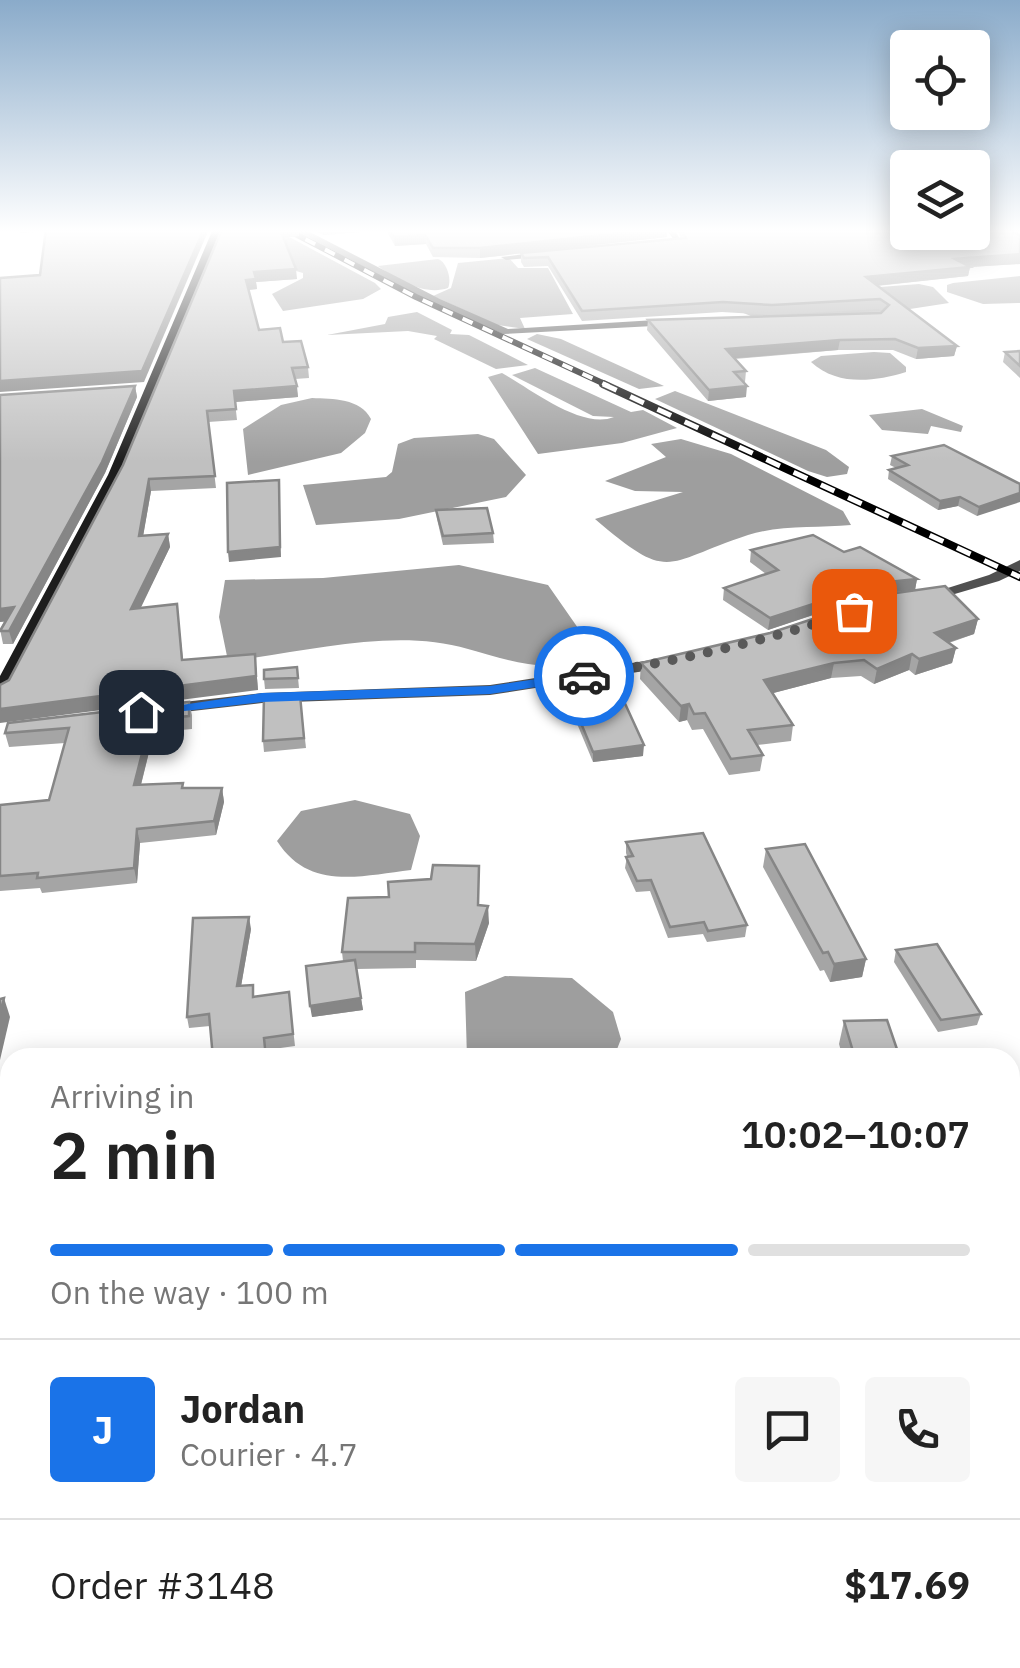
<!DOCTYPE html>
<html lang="en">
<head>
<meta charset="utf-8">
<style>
  :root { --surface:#fff; --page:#f6f6f6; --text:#222; --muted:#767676; --line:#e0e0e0; --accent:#1a73e8 }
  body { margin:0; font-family:"IBM Plex Sans",sans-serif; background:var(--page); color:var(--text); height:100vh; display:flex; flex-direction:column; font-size:38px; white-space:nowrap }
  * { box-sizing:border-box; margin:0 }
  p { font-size:32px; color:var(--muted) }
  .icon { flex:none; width:55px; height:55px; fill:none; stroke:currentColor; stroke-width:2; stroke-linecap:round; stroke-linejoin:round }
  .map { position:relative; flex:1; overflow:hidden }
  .sheet { position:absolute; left:0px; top:1048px; width:1020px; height:622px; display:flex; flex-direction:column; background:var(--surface); border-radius:30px 30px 0 0; box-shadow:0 5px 25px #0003 }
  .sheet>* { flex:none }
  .buttons { position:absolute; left:890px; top:30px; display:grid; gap:20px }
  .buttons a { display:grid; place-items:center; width:100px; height:100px; border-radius:10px; background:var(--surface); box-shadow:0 5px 25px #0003; font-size:50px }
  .pin { position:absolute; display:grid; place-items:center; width:85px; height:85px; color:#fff; margin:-42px; border-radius:20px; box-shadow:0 5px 15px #0006 }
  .courier { position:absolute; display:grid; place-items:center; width:100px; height:100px; margin:-50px; border:8px solid #1a73e8; border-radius:50%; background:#fff; color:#222; box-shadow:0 2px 12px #0007 }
  .headline em { font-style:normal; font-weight:600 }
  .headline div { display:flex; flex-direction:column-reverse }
  .headline { display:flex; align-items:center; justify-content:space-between; height:170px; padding:0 50px }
  h1 { font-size:65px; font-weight:600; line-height:75px }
  .bar { display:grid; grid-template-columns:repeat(4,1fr); gap:15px 10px; align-content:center; height:120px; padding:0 50px }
  .bar i { height:12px; border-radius:8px; background:var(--line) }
  .bar .on { background:var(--accent) }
  .bar p { grid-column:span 4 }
  .line { display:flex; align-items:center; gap:25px; padding:0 50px; border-top:2px solid var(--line) }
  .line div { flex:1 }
  .round { display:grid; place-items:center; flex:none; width:105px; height:105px; border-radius:10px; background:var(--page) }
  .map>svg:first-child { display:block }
</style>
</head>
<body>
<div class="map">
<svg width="1020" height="1668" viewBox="0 0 1020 1668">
  <rect width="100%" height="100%" fill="#fff"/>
  <g fill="#9e9e9e">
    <polygon points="280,232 375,283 381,289 363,299 283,311 272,294 303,278 303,273 289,269"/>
    <polygon points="509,258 518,268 548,268 573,314 520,318 525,329 497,325 433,296 451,288 458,263"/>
    <path d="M438,259c9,3 14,21 10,29 -23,8 -51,-8 -70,-22z"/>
    <polygon points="1020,276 1020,303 983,304 947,292 947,285 953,283"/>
    <polygon points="919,284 933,287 949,303 884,313 758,319 741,312 802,293"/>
    <polygon points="417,312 452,330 450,334 469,335 528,365 496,369 434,339 437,336 408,331 327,335 385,324 388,317"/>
    <polygon points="537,334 561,339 664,386 639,389 527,339"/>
    <path d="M874,352l16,1 16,14v5c-33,10 -69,14 -95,-10l10,-6z"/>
    <path d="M535,368l96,44 12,-2 34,18 -55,15 -84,11 -50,-77 14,-4c29,16 80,57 112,44l-21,-1 -81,-41z"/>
    <polygon points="675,391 826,450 849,467 847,474 827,477 808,471 655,399"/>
    <path d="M312,398c21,1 48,0 59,21l-6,14 -24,20 -93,22 -5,-46 38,-24z"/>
    <polygon points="922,409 963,426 961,432 931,426 928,434 882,430 869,415"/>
    <polygon points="478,434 494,439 526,475 506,497 399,519 316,525 303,485 386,477 392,472 398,444 414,438"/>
    <path d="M681,439l50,15 112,57 8,14c-33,3 -72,0 -103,10 -85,28 -77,49 -153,-16l88,-27 -48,-1 -30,-10 61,-24 -15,-13z"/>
    <path d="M459,565l89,20 46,66c-36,29 -88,8 -126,-2 -76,-22 -164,4 -240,12l-9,-44 6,-37 98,-2z"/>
    <path d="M355,800l55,14 10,22 -9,34c-51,6 -102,21 -134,-29l24,-30z"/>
    <polygon points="505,976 572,978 613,1012 621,1039 614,1057 467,1057 465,992"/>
  </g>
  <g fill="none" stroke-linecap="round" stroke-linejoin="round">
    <g fill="#505050" fill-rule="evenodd">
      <polygon points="293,229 304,229 440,299 508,329 672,319 677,322 672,325 503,334 432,303"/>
      <polygon points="666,229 674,229 683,244 654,248 654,244 674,240"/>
      <polygon points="549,251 552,256 506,260 501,257"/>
      <polygon points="1020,560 1020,571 999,581 924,603 916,598 989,575"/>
      <polygon points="664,658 670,659 670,667 490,695 262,703 166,714 157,709 166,704 262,693 490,685"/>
    </g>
    <polygon fill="#1d1d1d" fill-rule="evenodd" points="213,229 223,229 122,475 9,692 0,697 0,676 108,475"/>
    <defs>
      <polyline id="rail-far1" points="286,229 416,297 609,386"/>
      <polyline id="rail" points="603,384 1020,577"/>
    </defs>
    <use href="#rail-far1" stroke="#000" stroke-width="6"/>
    <use href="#rail" stroke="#000" stroke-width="8"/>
    <use href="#rail-far1" stroke="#fff" stroke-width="4" stroke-dasharray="11" stroke-linecap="butt"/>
    <use href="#rail" stroke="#fff" stroke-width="5" stroke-dasharray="15" stroke-linecap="butt"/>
  </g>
  <g fill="#a5a5a5">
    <polygon points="222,229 298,229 299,236 283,237 297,279 256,282 257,289 249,290 259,330 283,342 308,367 309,378 295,379 298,397 235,402 237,420 208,422 216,488 151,491 143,536 168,534 170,547 140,608 177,604 183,660 255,654 258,690 9,680 123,465"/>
    <polygon points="311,229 667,229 667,237 480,258 433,257 426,244 395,246 386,230 323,235"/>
    <polygon points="676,229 908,229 1020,235 1020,264 970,267 968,276 877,286 957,346 954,356 916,359 893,350 838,350 735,359 746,371 745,382 743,382 746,397 708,401 647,330 648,320 882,311 879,309 771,315 722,312 582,321 548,266 524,267 521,262 521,253 681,238"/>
    <polygon points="1020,351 1020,378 1003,362 1005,352"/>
    <polygon points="135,386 137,397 105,473 13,644 3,644 0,629"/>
    <polygon points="892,456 1020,484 977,516 958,506 938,510 888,479 889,470 896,468 890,465"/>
    <polygon points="436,510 493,533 494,543 443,545 437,519"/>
    <polygon points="751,550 844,552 917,579 915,590 876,594 768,630 723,600 724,588 766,574 750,562"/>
    <polygon points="978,619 974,634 949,643 956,648 952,663 915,675 909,670 874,684 861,676 831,678 773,693 793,725 791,741 757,745 763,755 760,771 729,775 703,729 692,730 687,720 679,722 640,679 641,663"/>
    <polygon points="297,667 299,688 265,689 264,679"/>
    <polygon points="563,680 643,756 593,762 563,690"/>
    <polygon points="300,695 306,748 264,752 263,741"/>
    <polygon points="189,702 192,715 192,729 170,731 168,747 150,748 141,785 184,788 222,788 224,802 216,835 140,843 137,883 42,893 40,888 0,891 0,805 49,800 65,743 9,747 5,733"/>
    <polygon points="626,842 747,925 745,937 707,942 703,934 668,938 650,891 636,892 625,868 627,856 626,853"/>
    <polygon points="766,849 866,959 862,977 830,982 824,970 820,971 763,867"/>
    <polygon points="479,905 489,923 476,961 416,960 416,968 356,969 363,1010 312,1017 343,961 342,952"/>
    <polygon points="251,929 241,986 255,997 289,992 295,1046 266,1050 210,1026 189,1028 187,1017"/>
    <polygon points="896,950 981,1014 977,1025 938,1032 894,962"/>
    <polygon points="844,1021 900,1058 843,1058 839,1044"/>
    <polygon points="672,1660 840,1660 837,1668 673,1668"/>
  </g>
  <g fill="#868686">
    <polygon points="20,229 48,229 48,231 21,233"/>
    <polygon points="204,229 209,229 144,382 0,392 0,381"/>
    <polygon points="280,229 298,229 299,236 281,238"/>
    <polygon points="323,229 386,229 386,230 323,235"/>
    <polygon points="667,229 667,237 480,258 480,248"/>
    <polygon points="425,235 426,244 395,246 394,237"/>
    <polygon points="1020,254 1020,264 970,267 968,276 864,287 866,277 955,259"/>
    <polygon points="296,269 297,279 256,282 257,289 247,290 246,280 254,272"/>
    <polygon points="840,340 838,350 725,359 726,349"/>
    <polygon points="957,346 954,356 916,359 918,348"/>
    <polygon points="135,386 137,397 105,473 13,644 9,631 15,621 0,622 0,609 14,607"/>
    <polygon points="297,386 298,397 235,402 234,391"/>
    <polygon points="747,386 746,397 708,401 709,390"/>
    <polygon points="149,479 151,491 141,548 139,536"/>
    <polygon points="279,480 281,557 229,562 228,552"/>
    <polygon points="1020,493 1020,502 977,516 979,507"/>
    <polygon points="960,497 958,506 938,510 940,501"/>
    <polygon points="168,534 170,547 134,622 131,609"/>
    <polygon points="917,579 915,590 876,594 768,630 770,618 878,583"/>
    <polygon points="978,619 974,634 931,648 935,633"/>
    <polygon points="956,648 952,663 915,675 919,659"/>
    <polygon points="255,654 258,690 0,723 0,709"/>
    <polygon points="912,654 909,670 874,684 877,669"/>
    <polygon points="834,663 831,678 762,696 764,680"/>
    <polygon points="689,704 687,720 679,722 681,706"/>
    <polygon points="168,718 170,731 168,747 166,733"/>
    <polygon points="147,734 150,748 137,800 134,785"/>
    <polygon points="644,745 643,756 593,762 593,752"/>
    <polygon points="222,788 224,802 216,835 214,821"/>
    <polygon points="137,829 140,843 137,883 134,868"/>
    <polygon points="488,906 489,923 476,961 475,944"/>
    <polygon points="249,917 251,929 239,998 237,986"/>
    <polygon points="866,959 862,977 830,982 834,964"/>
    <polygon points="4,998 10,1017 0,1060 0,1015"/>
    <polygon points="361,998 363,1010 312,1017 310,1006"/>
    <polygon points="10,1136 10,1156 0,1157 0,1138"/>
    <polygon points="0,1337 6,1352 0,1386"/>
  </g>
  <g fill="#c0c0c0" stroke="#868686" stroke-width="2.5">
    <polygon points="46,229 204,229 142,371 0,381 0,278 40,275"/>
    <polygon points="222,229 280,229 296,269 254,272 256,279 246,280 259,330 280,328 283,342 301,341 308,367 292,368 297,386 234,391 236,409 207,411 215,476 149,479 139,536 168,534 131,609 177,604 182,660 255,654 256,676 0,709 0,685 9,680 123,465"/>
    <polygon points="389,229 661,229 480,248 433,248 425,235 394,237"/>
    <polygon points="681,229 908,229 908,232 972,232 972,229 1008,229 1020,235 1020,254 955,259 970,267 866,277 957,346 918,348 895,339 840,340 726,349 746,371 734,372 747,386 709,390 648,320 881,313 889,305 880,299 772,305 723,302 582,311 548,257 524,258 521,253 686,238"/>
    <polygon points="1020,351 1020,366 1005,352"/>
    <polygon points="135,386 102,462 9,631 0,631 14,607 0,609 0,395"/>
    <polygon points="944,445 1020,484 1020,493 979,507 960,497 940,501 889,470 908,465 892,456"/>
    <polygon points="279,480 280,547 228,552 227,483"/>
    <polygon points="487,508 493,533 443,536 436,510"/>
    <polygon points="813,535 844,552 860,547 917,579 878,583 770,618 724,588 778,570 751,550"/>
    <polygon points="945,586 978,619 935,633 956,648 919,659 912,654 877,669 864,660 834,663 764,680 793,725 748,730 763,755 731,759 705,713 694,714 689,704 681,706 641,663 770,633 889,594"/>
    <polygon points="297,667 298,678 264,679 264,670"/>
    <polygon points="611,673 644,745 593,752 563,680"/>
    <polygon points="300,695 304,738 263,741 264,696"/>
    <polygon points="189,702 189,716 168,718 166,733 147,734 134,785 183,783 182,788 222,788 214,821 137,829 134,868 37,878 38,873 0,876 0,805 49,800 69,728 5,733 8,723"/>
    <polygon points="703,833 747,925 708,931 704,922 670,927 651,880 637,881 626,857 633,856 626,842"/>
    <polygon points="805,844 866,959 834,964 828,952 823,953 766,849"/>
    <polygon points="433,865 479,866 478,905 488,906 475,944 415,943 415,952 342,952 348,898 389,897 388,882 431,879"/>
    <polygon points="249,917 237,986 253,985 253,997 289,992 293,1034 264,1038 266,1058 213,1058 209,1014 187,1017 193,918"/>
    <polygon points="937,944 981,1014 941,1020 896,950"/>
    <polygon points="355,960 361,998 310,1006 306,966"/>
    <polygon points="4,998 0,1015 0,999"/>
    <polygon points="887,1020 900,1058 855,1058 844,1021"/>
    <polygon points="10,1096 10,1136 0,1138 0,1098"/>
    <polygon points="679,1660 818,1660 777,1666 778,1668 680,1668"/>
  </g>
  <linearGradient id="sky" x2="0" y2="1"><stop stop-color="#8aabca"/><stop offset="0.5" stop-color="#fff"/><stop offset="1" stop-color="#fff" stop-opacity="0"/></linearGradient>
  <rect width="1020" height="462" fill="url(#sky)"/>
  <polygon fill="#1a73e8" points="584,672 589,679 490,694 262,702 141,716 134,712 262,693 490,686"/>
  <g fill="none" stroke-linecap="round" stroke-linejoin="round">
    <path stroke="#595959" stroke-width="10" stroke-dasharray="0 18" d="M584,676c92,-15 181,-34 270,-65"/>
  </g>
</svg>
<div class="buttons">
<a><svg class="icon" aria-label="locate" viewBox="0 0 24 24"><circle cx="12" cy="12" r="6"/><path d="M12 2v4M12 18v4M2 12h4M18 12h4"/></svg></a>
<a><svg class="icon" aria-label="layers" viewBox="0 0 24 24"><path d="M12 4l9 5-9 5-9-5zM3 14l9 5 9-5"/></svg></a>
</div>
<div class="pin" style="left:854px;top:611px;background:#ea580c"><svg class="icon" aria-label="bag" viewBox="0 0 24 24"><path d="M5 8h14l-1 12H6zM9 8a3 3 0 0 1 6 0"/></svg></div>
<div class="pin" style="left:141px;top:712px;background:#1f2937"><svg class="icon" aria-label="home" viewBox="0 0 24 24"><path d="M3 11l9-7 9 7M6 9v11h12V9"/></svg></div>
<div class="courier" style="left:584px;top:676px"><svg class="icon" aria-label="car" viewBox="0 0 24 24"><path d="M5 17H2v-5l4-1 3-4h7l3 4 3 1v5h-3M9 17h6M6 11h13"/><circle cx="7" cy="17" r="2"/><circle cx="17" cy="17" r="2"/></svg></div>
<section class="sheet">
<div class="headline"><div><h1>2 min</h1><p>Arriving in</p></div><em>10:02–10:07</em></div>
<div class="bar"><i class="on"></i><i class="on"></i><i class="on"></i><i></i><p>On the way · 100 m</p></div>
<div class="line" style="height:180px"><b class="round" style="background:var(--accent);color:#fff">J</b><div><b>Jordan</b><p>Courier · 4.7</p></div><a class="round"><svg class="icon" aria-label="chat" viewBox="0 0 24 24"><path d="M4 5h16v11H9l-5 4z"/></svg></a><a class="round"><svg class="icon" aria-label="phone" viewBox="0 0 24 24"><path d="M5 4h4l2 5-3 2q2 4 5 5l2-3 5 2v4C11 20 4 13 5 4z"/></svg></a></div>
<div class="line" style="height:130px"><div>Order #3148</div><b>$17.69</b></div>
</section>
</div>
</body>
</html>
